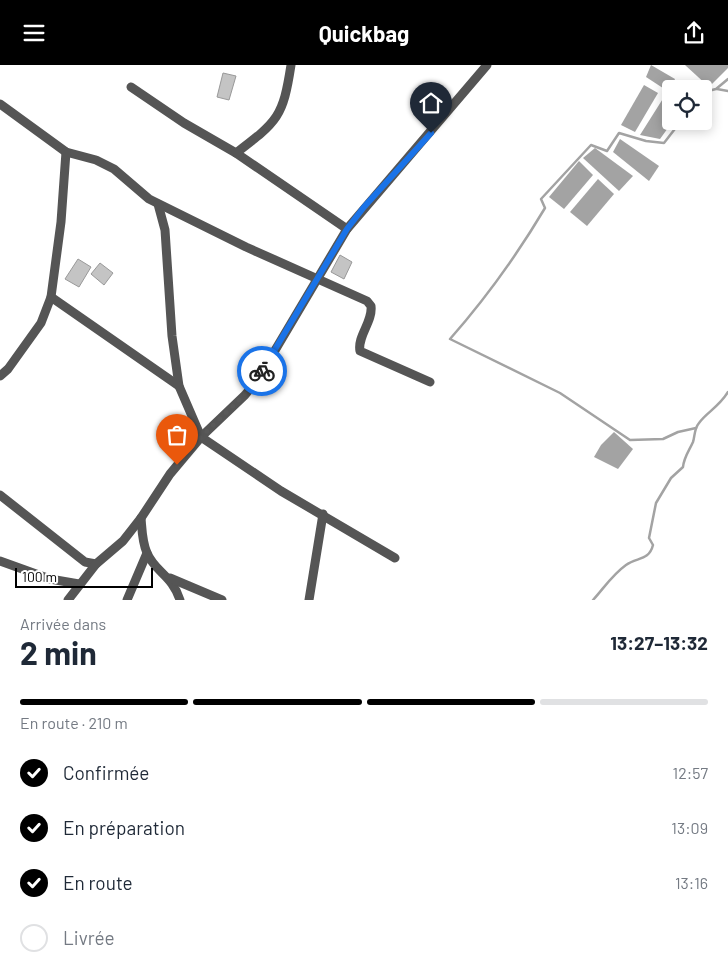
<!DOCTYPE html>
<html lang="fr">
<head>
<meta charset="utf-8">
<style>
  :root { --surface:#fff; --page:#f6f6f7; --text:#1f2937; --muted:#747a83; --line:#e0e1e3; --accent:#000 }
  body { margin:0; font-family:Barlow,sans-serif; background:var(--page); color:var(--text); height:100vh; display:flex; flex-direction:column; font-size:19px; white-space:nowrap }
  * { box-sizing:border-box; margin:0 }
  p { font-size:16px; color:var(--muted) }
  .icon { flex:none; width:28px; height:28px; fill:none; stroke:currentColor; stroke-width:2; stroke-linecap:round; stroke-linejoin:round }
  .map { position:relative; height:535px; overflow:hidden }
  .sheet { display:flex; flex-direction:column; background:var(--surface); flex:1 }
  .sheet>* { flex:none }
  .controls { position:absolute; left:662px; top:15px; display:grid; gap:10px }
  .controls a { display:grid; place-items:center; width:50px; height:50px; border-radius:5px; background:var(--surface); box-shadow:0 2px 12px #0003; font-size:25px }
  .scale { position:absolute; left:15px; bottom:12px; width:138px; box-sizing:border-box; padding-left:5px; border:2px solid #000; border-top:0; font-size:14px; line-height:18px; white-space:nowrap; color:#000; -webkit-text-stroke:4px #fff; paint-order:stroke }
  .pin { position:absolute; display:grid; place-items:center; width:42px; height:42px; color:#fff; margin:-51px -21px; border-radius:50% 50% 50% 0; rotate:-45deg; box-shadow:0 0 5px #0007 }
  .pin .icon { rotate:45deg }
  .courier { position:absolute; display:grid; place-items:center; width:50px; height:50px; margin:-25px; border:4px solid #1a73e8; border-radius:50%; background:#fff; color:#222; box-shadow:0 1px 6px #0007 }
  .headline em { font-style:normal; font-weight:700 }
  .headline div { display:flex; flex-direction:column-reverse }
  .headline { display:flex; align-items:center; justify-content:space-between; height:85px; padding:0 20px }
  h1 { font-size:32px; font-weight:700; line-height:38px }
  .bar { display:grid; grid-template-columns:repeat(4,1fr); gap:8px 5px; align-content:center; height:60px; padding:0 20px }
  .bar i { height:6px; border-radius:4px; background:var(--line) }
  .bar .on { background:var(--accent) }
  .bar p { grid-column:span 4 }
  ol { padding:0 20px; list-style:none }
  li { display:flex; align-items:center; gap:15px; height:55px }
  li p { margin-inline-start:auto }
  li .icon { padding:5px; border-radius:50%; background:var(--accent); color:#fff; stroke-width:4 }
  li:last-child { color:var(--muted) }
  li i { width:28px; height:28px; border:2px solid var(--line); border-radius:50% }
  header { display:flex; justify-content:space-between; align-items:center; height:65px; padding:0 20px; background:var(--accent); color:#fff; font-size:22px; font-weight:700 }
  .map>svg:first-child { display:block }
</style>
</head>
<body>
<header><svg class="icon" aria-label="menu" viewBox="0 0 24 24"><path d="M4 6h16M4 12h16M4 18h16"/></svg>Quickbag<svg class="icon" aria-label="share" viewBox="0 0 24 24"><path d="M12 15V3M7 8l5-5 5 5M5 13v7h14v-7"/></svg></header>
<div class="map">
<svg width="728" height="535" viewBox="0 0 728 535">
  <rect width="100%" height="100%" fill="#fff"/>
  <g fill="#a3a3a3">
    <polygon points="651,0 675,14 669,27 646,12"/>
    <polygon points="685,0 728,0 728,3 709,22"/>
    <polygon points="644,20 658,28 635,67 621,60"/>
    <polygon points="664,32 671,36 671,56 673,56 660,74 640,70"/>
    <polygon points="620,74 659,101 649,116 613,87"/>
    <polygon points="595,83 633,111 619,126 583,93"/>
    <polygon points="579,96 593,110 564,144 549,132"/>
    <polygon points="598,114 614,129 587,161 570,147"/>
    <polygon points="614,367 633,384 618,404 594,392 601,380"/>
  </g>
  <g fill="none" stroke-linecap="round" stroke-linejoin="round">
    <g stroke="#a3a3a3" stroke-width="2.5">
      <polyline points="717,24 728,26"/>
      <polyline points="704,27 716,24 728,14"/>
      <path d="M681,56l-17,22 -18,-2 -27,-8 -12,18 -16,-6 -50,54 4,9c-28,47 -58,89 -95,131l110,54 70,47 33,-1 15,-7 18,-4"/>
      <path d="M593,535c11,-12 19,-25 33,-35 11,-8 23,-4 27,-20l-4,-7 7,-35 15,-25 12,-11c1,-10 6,-16 10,-25 2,-6 1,-13 6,-19 8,-11 20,-16 29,-31"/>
    </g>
  </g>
  <g fill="#c4c4c4" stroke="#999">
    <polygon points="223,8 236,11 229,35 217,32"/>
    <polygon points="340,190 352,197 344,214 331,207"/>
    <polygon points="78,194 91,202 79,222 65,214"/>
    <polygon points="100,198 113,208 104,220 91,209"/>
  </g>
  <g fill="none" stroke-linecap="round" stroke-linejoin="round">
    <g stroke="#555" stroke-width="9">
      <polyline points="131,22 184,58 236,88 347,164"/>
      <path d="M0,39l66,48 30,8 18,9 35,30 97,48 121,54 4,5c2,16 -14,30 -11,45l70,31"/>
      <path d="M236,88c42,-32 47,-36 55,-88"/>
      <polyline points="158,139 165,165 172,271 179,321 201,372 281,426 395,493"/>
      <polyline points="51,232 179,321"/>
      <polyline points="0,311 8,304 41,258 51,232 61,157 66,87"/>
      <polyline points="0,430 85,497 96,499"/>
      <path d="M141,453c1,11 1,24 6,35 8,19 25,22 33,47"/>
      <polyline points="0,496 50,514 79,519"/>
      <polyline points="170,513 222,535"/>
      <polyline points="68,535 96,499 123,476 141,453 170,409 201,372 245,330 258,314 347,164 487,0"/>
      <polyline points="127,535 147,488"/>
      <polyline points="309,535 323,449"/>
    </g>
  </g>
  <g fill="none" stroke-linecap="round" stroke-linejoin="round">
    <polyline stroke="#595959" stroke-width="5" stroke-dasharray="0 9" points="177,400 201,372 244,330 262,306"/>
    <polyline stroke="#1a73e8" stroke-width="6" points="262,306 347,164 364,142 431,68"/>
  </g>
</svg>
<div class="controls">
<a><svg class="icon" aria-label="locate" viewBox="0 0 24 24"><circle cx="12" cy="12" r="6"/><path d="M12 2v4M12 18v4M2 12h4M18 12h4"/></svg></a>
</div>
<div class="scale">100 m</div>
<div class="pin" style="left:177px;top:400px;background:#ea580c"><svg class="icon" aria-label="bag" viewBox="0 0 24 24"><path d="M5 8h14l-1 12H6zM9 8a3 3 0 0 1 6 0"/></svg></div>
<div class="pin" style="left:431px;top:68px;background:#1f2937"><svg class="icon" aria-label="home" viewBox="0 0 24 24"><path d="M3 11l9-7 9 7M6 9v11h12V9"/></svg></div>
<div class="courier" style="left:262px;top:306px"><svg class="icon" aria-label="bike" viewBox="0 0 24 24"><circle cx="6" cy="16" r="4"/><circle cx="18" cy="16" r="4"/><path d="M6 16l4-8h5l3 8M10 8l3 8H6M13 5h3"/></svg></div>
</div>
<section class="sheet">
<div class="headline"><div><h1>2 min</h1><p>Arrivée dans</p></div><em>13:27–13:32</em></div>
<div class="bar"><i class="on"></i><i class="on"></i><i class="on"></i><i></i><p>En route · 210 m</p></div>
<ol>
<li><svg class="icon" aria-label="check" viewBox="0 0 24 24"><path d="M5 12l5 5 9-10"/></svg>Confirmée<p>12:57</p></li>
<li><svg class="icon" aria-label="check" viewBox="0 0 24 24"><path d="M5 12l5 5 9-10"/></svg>En préparation<p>13:09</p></li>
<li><svg class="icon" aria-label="check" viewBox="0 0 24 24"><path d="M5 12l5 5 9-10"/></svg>En route<p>13:16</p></li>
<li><i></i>Livrée</li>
</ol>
</section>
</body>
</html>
